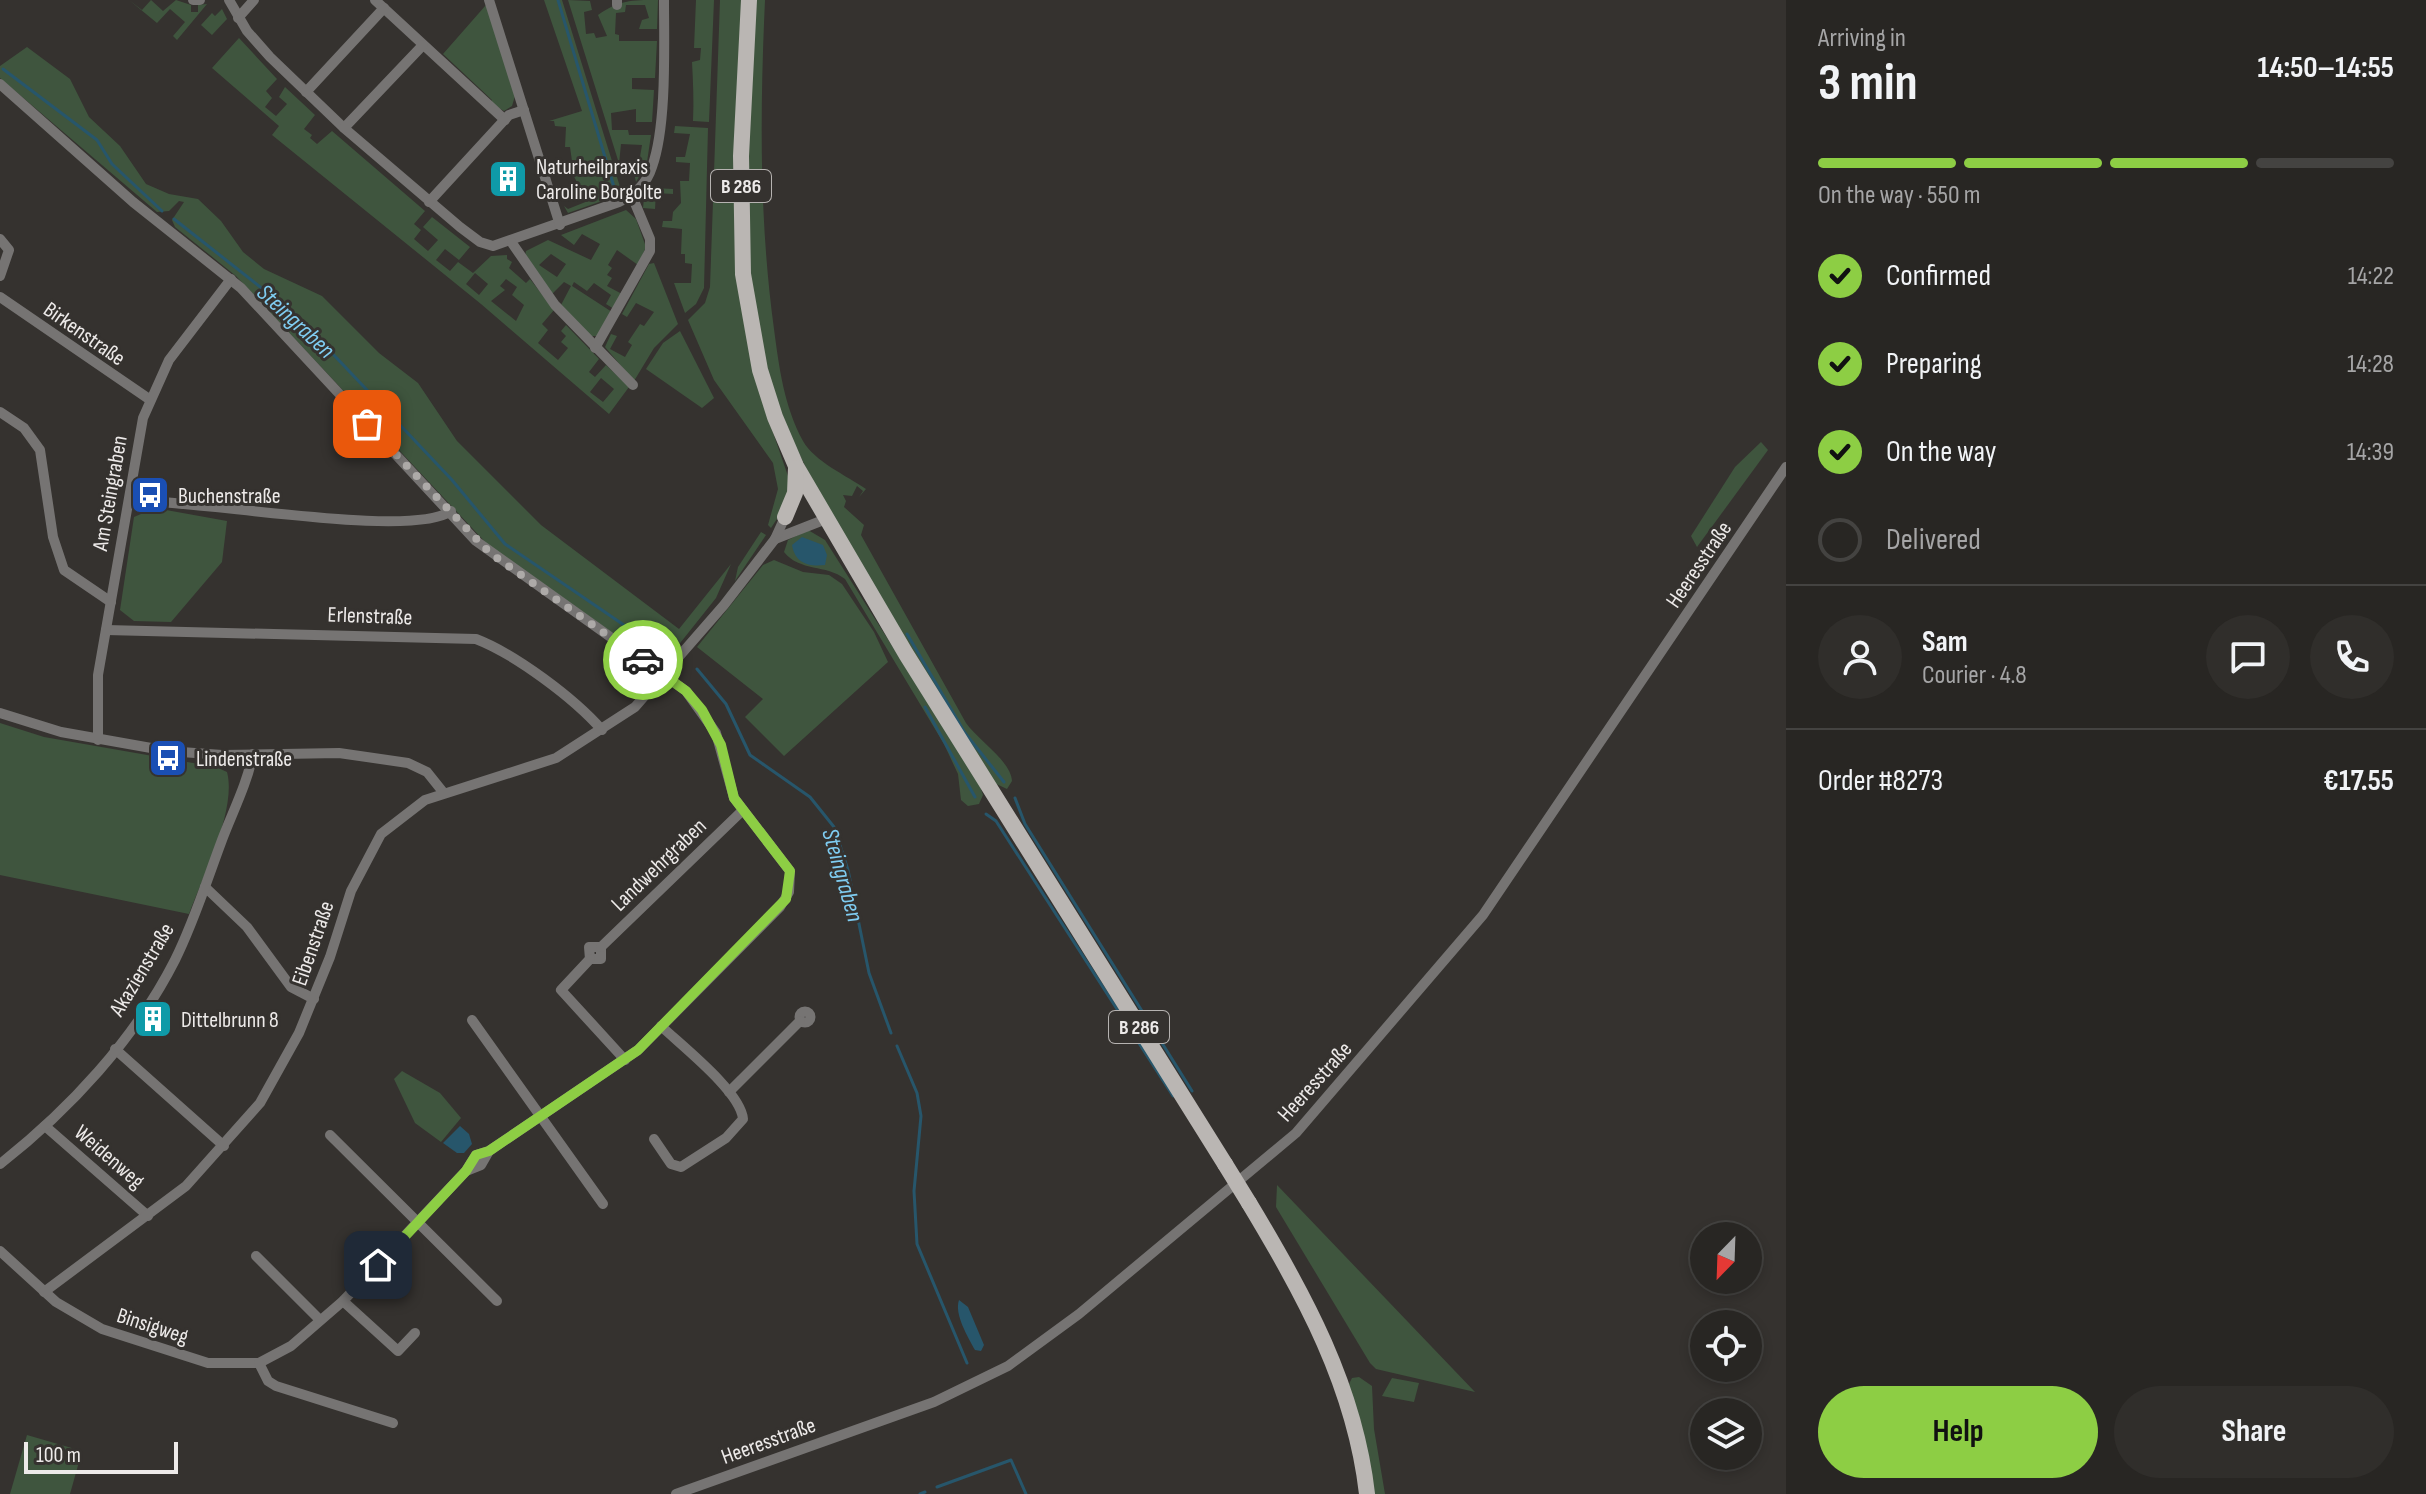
<!DOCTYPE html>
<html lang="en">
<head>
<meta charset="utf-8">
<style>
  :root { --surface:#282623; --page:#302e2b; --text:#f1f3f6; --muted:#a5a5a6; --line:#444341; --accent:#8dce44 }
  body { margin:0; font-family:"Sofia Sans Condensed",sans-serif; background:var(--page); color:var(--text); height:100vh; display:flex; flex-direction:column; font-size:30px; white-space:nowrap }
  * { box-sizing:border-box; margin:0 }
  p { font-size:26px; color:var(--muted) }
  .icon { flex:none; width:44px; height:44px; fill:none; stroke:currentColor; stroke-width:2; stroke-linecap:round; stroke-linejoin:round }
  .map { position:relative; flex:1; overflow:hidden }
  .panel { display:flex; flex-direction:column; background:var(--surface); width:640px }
  .panel>* { flex:none }
  .needle { width:52px; rotate:203deg }
  .buttons { position:absolute; left:1690px; top:1222px; display:grid; gap:16px }
  .buttons a { display:grid; place-items:center; width:72px; height:72px; border-radius:50%; background:var(--surface); box-shadow:0 4px 12px #0003,0 0 0 2px var(--line); font-size:40px }
  .scale { position:absolute; left:24px; bottom:20px; width:154px; box-sizing:border-box; padding-left:8px; border:4px solid #edeae9; border-top:0; font-size:22px; line-height:28px; white-space:nowrap; color:#edeae9; -webkit-text-stroke:6px #35322f; paint-order:stroke }
  .pin { position:absolute; display:grid; place-items:center; width:68px; height:68px; color:#fff; margin:-34px; border-radius:16px; box-shadow:0 4px 12px #0006 }
  .courier { position:absolute; display:grid; place-items:center; width:80px; height:80px; margin:-40px; border:6px solid #8dce44; border-radius:50%; background:#fff; color:#222; box-shadow:0 2px 10px #0007 }
  .summary em { font-style:normal; font-weight:700 }
  .summary div { display:flex; flex-direction:column-reverse }
  .summary { display:flex; align-items:center; justify-content:space-between; height:136px; padding:0 32px }
  h1 { font-size:52px; font-weight:700; line-height:60px }
  .bar { display:grid; grid-template-columns:repeat(4,1fr); gap:12px 8px; align-content:center; height:96px; padding:0 32px }
  .bar i { height:10px; border-radius:6px; background:var(--line) }
  .bar .on { background:var(--accent) }
  .bar p { grid-column:span 4 }
  .line { display:flex; align-items:center; gap:20px; padding:0 32px; border-top:2px solid var(--line) }
  .line div { flex:1 }
  .round { display:grid; place-items:center; flex:none; width:84px; height:84px; border-radius:42px; background:var(--page) }
  ol { padding:0 32px; list-style:none }
  li { display:flex; align-items:center; gap:24px; height:88px }
  li p { margin-inline-start:auto }
  li .icon { padding:8px; border-radius:50%; background:var(--accent); color:#111; stroke-width:4 }
  li:last-child { color:var(--muted) }
  li i { width:44px; height:44px; border:4px solid var(--line); border-radius:50% }
  .primary-button { display:flex; gap:16px; margin-top:auto; padding:16px 32px }
  .primary-button a { flex:1; height:92px; border-radius:48px; background:var(--accent); color:#111; font-size:32px; font-weight:700; line-height:92px; text-align:center }
  .primary-button a+a { background:var(--page); color:var(--text) }
  main { display:flex; flex:1; min-height:0 }
  .map>svg:first-child { display:block }
</style>
</head>
<body>
<main>
<div class="map">
<svg width="1786" height="1494" viewBox="0 0 1786 1494">
  <rect width="100%" height="100%" fill="#35322f"/>
  <g fill="#3f553e" fill-rule="evenodd">
    <polygon points="129,0 142,10 151,0 163,11 176,0 191,5 191,12 198,12 198,5 207,4 177,40 173,36 185,22 170,9 157,23"/>
    <path d="M544,0h18l59,190 -2,5 -51,18 -4,-7 4,3 20,-8c-4,-12 -11,-16 -15,-27l5,-2 -5,-4 -3,-21h-5l1,-20 -11,-1 -1,-5h-5l33,-10z"/>
    <path d="M568,0l22,1 2,9 -8,2 2,22 8,-1 2,5 11,-2 -9,-21c22,-15 32,-15 60,-15l-1,29h-18l3,-9 7,-2 -4,-13h-19l-1,7 -9,1 -1,21 4,1v6h38l-2,37h-23v11l22,1 -2,32h-16v-13l-25,4 1,17h16l1,5h22l-4,27 -11,20 -4,-18 7,-1 3,-18 -21,-1 -2,20 8,25z"/>
    <path d="M696,0h18l-5,122 -16,-1c1,-20 0,-40 -1,-59l8,-2 1,-12h-7z"/>
    <polygon points="720,0 743,0 735,178 767,415 789,479 786,505 771,528 768,525 778,489 773,463 714,380 688,320 705,303 710,287"/>
    <path d="M754,0h11c-5,111 -6,219 9,329 5,38 10,77 29,112 11,20 44,35 63,48l-7,8 4,-6 -6,-5 -5,10 -9,-1 3,6 -2,6 20,18 -3,10 105,188c12,17 45,38 46,58l-5,8 -15,-7c-38,-62 -75,-124 -113,-187 -52,-86 -107,-173 -124,-274 -18,-105 -5,-215 -1,-321z"/>
    <polygon points="486,5 515,96 512,106 504,111 490,103 492,100 443,54"/>
    <polygon points="222,9 227,19 212,35 201,25 212,13 215,16"/>
    <path d="M239,38l38,41 -11,12 6,7 -7,9 11,9 11,-12 -8,-7 6,-10 30,28 -11,14 8,6 -2,3 7,6 15,-13 93,80 -11,13 7,6 -7,9 14,12 10,-11 -15,-13 9,-10 38,30 -11,13 -14,-11 -9,11 14,11 8,-9 15,11 18,-17 16,-1v4l5,3 -3,6 17,15 4,-4 24,31 -12,14 6,6 -10,13 20,17 10,-12 -7,-6 5,-6 -5,-5 5,-6 33,34 -10,13 6,5 11,-12 23,22 -20,27 -128,-110 -209,-169 7,-9 -67,-58zM475,273l13,11 -9,11 -13,-11zM506,279l11,8 -5,8 12,10 -8,16 -25,-20 14,-11 -5,-4zM601,378l13,11 -11,13 -13,-10z"/>
    <polygon points="27,47 70,79 89,117 120,146 146,184 169,194 198,199 221,221 243,252 264,269 322,296 379,353 418,383 457,441 541,525 679,629 731,564 716,598 669,657 661,661 636,646 634,648 487,544 236,276 175,227 172,220 184,202 179,201 169,211 157,212 0,78 0,66"/>
    <polygon points="675,126 708,128 704,288 696,304 685,313 674,283 691,283 692,264 685,263 685,254 681,254 682,229 662,227 663,221 672,221 673,212 681,203 680,181 689,181 690,163 676,162 676,157 685,157 690,134 674,133"/>
    <polygon points="653,188 673,189 673,194 656,193 655,209 643,208 644,198"/>
    <path d="M626,210l10,9 10,28 -8,18 -21,-15 -9,15 4,3 -5,7 5,3 -5,8 15,8 -8,15 -8,-5 5,-9 -17,-12 -7,8 -13,-9 -2,4 40,26 -13,24h-8l-30,-31 10,-19 -7,-4 -12,12 -27,-38 1,-5 22,-11 43,20 9,-16 -18,-10 -8,11 -13,-10zM551,254l15,10 -9,13 -18,-12z"/>
    <polygon points="654,263 678,324 654,348 634,381 605,347 611,334 617,336 610,349 625,357 632,345 628,342 640,324 644,326 654,312 636,303 627,317 622,314 649,264"/>
    <polygon points="680,331 714,398 702,408 646,369 663,343"/>
    <polygon points="1761,442 1768,450 1697,547 1691,536 1735,467"/>
    <polygon points="155,508 227,521 222,562 171,622 134,621 120,610 134,517"/>
    <path d="M808,530l17,10 154,243 4,12 -4,9 -11,2 -7,-6 -3,-26 -14,-30 -99,-165c-19,-15 -45,-7 -61,-27l4,-12z"/>
    <polygon points="761,532 766,535 735,581 738,567"/>
    <polygon points="774,560 803,572 829,575 842,584 874,632 888,662 784,756 745,717 763,699 697,647 763,565"/>
    <path d="M0,723l44,14 172,30 11,5c10,37 -24,104 -38,142l-189,-39z"/>
    <polygon points="402,1071 440,1093 461,1118 441,1142 415,1123 394,1079"/>
    <polygon points="1277,1185 1475,1392 1376,1369 1370,1363 1276,1207"/>
    <polygon points="1359,1377 1372,1386 1374,1429 1385,1494 1373,1494 1348,1386 1352,1378"/>
    <polygon points="1392,1378 1419,1383 1414,1402 1382,1396"/>
    <polygon points="27,1435 82,1451 70,1494 10,1494"/>
  </g>
  <g fill="#27566b">
    <path d="M802,537l21,8 4,10 -2,10c-17,2 -30,-2 -33,-20z"/>
    <polygon points="460,1126 469,1134 472,1144 464,1153 457,1153 443,1143"/>
    <path d="M959,1300l9,7 16,38 -3,6 -6,-1c-7,-13 -21,-36 -16,-50z"/>
  </g>
  <g fill="none" stroke-linecap="round" stroke-linejoin="round">
    <g stroke="#27566b" stroke-width="3">
      <polyline points="558,0 614,187"/>
      <polyline points="3,69 97,140 112,164 162,211"/>
      <polyline points="174,219 297,316 452,480 505,544 662,651"/>
      <polyline points="907,634 965,733 1004,782"/>
      <polyline points="697,669 726,704 750,755 810,797 834,827 848,870 869,973 891,1033"/>
      <polyline points="925,707 975,797"/>
      <polyline points="1015,798 1025,824 1192,1091"/>
      <polyline points="986,814 996,821 1173,1096"/>
      <polyline points="897,1046 917,1093 921,1116 914,1191 917,1244 967,1363"/>
      <polyline points="937,1487 1011,1460 1026,1494"/>
      <polyline points="920,1494 925,1492"/>
    </g>
    <g stroke="#767473" stroke-width="10">
      <polyline points="193,0 200,0"/>
      <path d="M229,0l18,31 23,26 74,71 116,99 20,15 13,4 126,-44c15,-7 28,-19 33,-35 15,-41 12,-122 12,-167"/>
      <polyline points="375,0 505,120"/>
      <polyline points="489,0 560,225"/>
      <polyline points="617,0 617,5"/>
      <polyline points="238,18 254,0"/>
      <polyline points="0,84 133,202 241,288 476,541 686,691 716,733 734,798 790,871 789,892 780,907 638,1050 489,1151 476,1155 466,1171 481,1165 489,1151"/>
      <polyline points="306,92 384,8"/>
      <polyline points="344,128 423,45"/>
      <polyline points="429,202 509,115 524,110"/>
      <polyline points="0,239 9,250 0,276"/>
      <polyline points="512,243 555,305 633,385"/>
      <polyline points="0,297 149,399"/>
      <polyline points="595,348 650,251 650,239 632,196"/>
      <polyline points="0,412 24,428 40,450 53,537 64,570 111,602"/>
      <path d="M130,501c60,-3 281,39 321,10"/>
      <polyline points="775,539 826,519"/>
      <path d="M106,630l370,9c39,15 98,59 126,91"/>
      <polyline points="0,713 61,732 168,751 222,755 339,753 408,763 427,772 443,792"/>
      <polyline points="98,740 98,675 143,418 169,360 231,279"/>
      <polyline points="205,887 247,927 291,987 314,999"/>
      <polygon points="589,947 601,947 601,959 590,959"/>
      <polyline points="601,947 742,811"/>
      <polyline points="590,959 561,990 625,1060"/>
      <circle cx="805" cy="1017" r="5.5"/>
      <polyline points="472,1020 603,1204"/>
      <polyline points="115,1049 224,1146"/>
      <polyline points="729,1092 800,1021"/>
      <polyline points="45,1126 148,1216"/>
      <polyline points="330,1135 497,1301"/>
      <path d="M654,1139l17,25 10,3 45,-29 17,-19c-2,-27 -61,-73 -82,-93"/>
      <path d="M0,1164c69,-54 135,-125 175,-204 19,-38 32,-80 47,-120 11,-29 25,-56 31,-86"/>
      <polyline points="0,1251 56,1302 102,1329 208,1363 259,1363 291,1346 343,1301 466,1171"/>
      <polyline points="256,1256 320,1320"/>
      <polyline points="44,1292 186,1186 260,1103 299,1033 330,957 351,891 381,834 425,800 556,758 635,707 724,605 775,539 785,517"/>
      <polyline points="343,1301 398,1351 415,1333"/>
      <polyline points="259,1363 268,1381 276,1386 393,1423"/>
      <polyline points="676,1494 934,1402 1008,1366 1079,1314 1296,1133 1483,915 1786,467"/>
    </g>
    <g stroke="#bab6b3" stroke-width="16">
      <polyline points="749,0 741,156 743,274 760,370 775,417 796,466 906,654 1225,1164"/>
      <polyline points="785,517 795,493 796,468"/>
      <path d="M1249,1203c55,91 106,184 118,291"/>
    </g>
    <polyline stroke="#bab6b3" stroke-width="16" points="1225,1164 1249,1203"/>
  </g>
  <g fill="none" stroke-linecap="round" stroke-linejoin="round">
    <polyline stroke="#adaaa8" stroke-width="8" stroke-dasharray="0 14.4" points="367,424 490,553 643,660"/>
    <polyline stroke="#8dce44" stroke-width="10" points="378,1265 466,1171 476,1155 489,1151 638,1050 786,899 790,871 734,798 721,745 702,710 686,691 643,660"/>
  </g>
  <defs>
    <symbol id="building-square" viewBox="-11 -11 22 22"><rect x="-9" y="-9" width="18" height="18" rx="4" fill="#0f9aa8" stroke="#35322f"/><path d="M-4-6H4V6H1V3H-1V6H-4ZM-2.5-4.3h1.7v1.8h-1.7ZM.8-4.3h1.7v1.8H.8ZM-2.5-1h1.7V.8h-1.7ZM.8-1h1.7V.8H.8Z" fill="#fff"/></symbol>
    <symbol id="bus-square" viewBox="-11 -11 22 22"><rect x="-9" y="-9" width="18" height="18" rx="4" fill="#1a4fb4" stroke="#35322f"/><path d="M-5-6H5V4H4V6H2V4H-2V6H-4V4H-5ZM-3.5-4V0h7V-4ZM-3.5 1.2v1.5H-2V1.2ZM2 1.2v1.5H3.5V1.2Z" fill="#fff"/></symbol>
  </defs>
  <g fill-rule="evenodd">
    <use href="#building-square" x="486" y="157" width="44" height="44"/>
    <use href="#bus-square" x="128" y="473" width="44" height="44"/>
    <use href="#bus-square" x="146" y="736" width="44" height="44"/>
    <use href="#building-square" x="131" y="997" width="44" height="44"/>
  </g>
  <g text-anchor="middle" stroke-width="6" stroke-linejoin="round" paint-order="stroke">
    <g fill="#35322f" stroke="#b6b3b1" stroke-width="2">
      <rect x="711" y="170" width="60" height="32" rx="6"/>
      <rect x="1109" y="1011" width="60" height="32" rx="6"/>
    </g>
    <g font-size="20" font-weight="bold" fill="#edeae9">
      <text x="741" y="193">B 286</text>
      <text x="1139" y="1034">B 286</text>
    </g>
    <g font-size="22" fill="#edeae9" stroke="#35322f" text-anchor="start">
      <text x="536" y="174">Naturheilpraxis<tspan x="536" dy="25">Caroline Borgolte</tspan></text>
      <text x="178" y="503">Buchenstraße</text>
      <text x="196" y="766">Lindenstraße</text>
      <text x="181" y="1027">Dittelbrunn 8</text>
    </g>
    <g font-size="22" fill="#edeae9" stroke="#35322f">
      <text transform="translate(85 333) rotate(35)" y="8">Birkenstraße</text>
      <text transform="translate(109 493) rotate(-80)" y="8">Am Steingraben</text>
      <text transform="translate(1698 564) rotate(-56)" y="8">Heeresstraße</text>
      <text transform="translate(370 615) rotate(2)" y="8">Erlenstraße</text>
      <text transform="translate(658 864) rotate(-44)" y="8">Landwehrgraben</text>
      <text transform="translate(312 943) rotate(-71)" y="8">Eibenstraße</text>
      <text transform="translate(141 969) rotate(-59)" y="8">Akazienstraße</text>
      <text transform="translate(1314 1081) rotate(-48)" y="8">Heeresstraße</text>
      <text transform="translate(110 1156) rotate(41)" y="8">Weidenweg</text>
      <text transform="translate(153 1325) rotate(18)" y="8">Binsigweg</text>
      <text transform="translate(768 1440) rotate(-20)" y="8">Heeresstraße</text>
    </g>
    <g font-size="24" font-style="italic" fill="#7fccf1" stroke="#35322f">
      <text transform="translate(296 321) rotate(43)" y="8">Steingraben</text>
      <text transform="translate(843 875) rotate(74)" y="8">Steingraben</text>
    </g>
  </g>
</svg>
<div class="buttons">
<a><svg class="needle" viewBox="-14 -14 28 28"><path d="M0-13l5 13h-10z" fill="#e53935"/><path d="M0 13l5-13h-10z" fill="#a5a5a6"/></svg></a>
<a><svg class="icon" aria-label="locate" viewBox="0 0 24 24"><circle cx="12" cy="12" r="6"/><path d="M12 2v4M12 18v4M2 12h4M18 12h4"/></svg></a>
<a><svg class="icon" aria-label="layers" viewBox="0 0 24 24"><path d="M12 4l9 5-9 5-9-5zM3 14l9 5 9-5"/></svg></a>
</div>
<div class="scale">100 m</div>
<div class="pin" style="left:367px;top:424px;background:#ea580c"><svg class="icon" aria-label="bag" viewBox="0 0 24 24"><path d="M5 8h14l-1 12H6zM9 8a3 3 0 0 1 6 0"/></svg></div>
<div class="pin" style="left:378px;top:1265px;background:#1f2937"><svg class="icon" aria-label="home" viewBox="0 0 24 24"><path d="M3 11l9-7 9 7M6 9v11h12V9"/></svg></div>
<div class="courier" style="left:643px;top:660px"><svg class="icon" aria-label="car" viewBox="0 0 24 24"><path d="M5 17H2v-5l4-1 3-4h7l3 4 3 1v5h-3M9 17h6M6 11h13"/><circle cx="7" cy="17" r="2"/><circle cx="17" cy="17" r="2"/></svg></div>
</div>
<section class="panel">
<div class="summary"><div><h1>3 min</h1><p>Arriving in</p></div><em>14:50–14:55</em></div>
<div class="bar"><i class="on"></i><i class="on"></i><i class="on"></i><i></i><p>On the way · 550 m</p></div>
<ol>
<li><svg class="icon" aria-label="check" viewBox="0 0 24 24"><path d="M5 12l5 5 9-10"/></svg>Confirmed<p>14:22</p></li>
<li><svg class="icon" aria-label="check" viewBox="0 0 24 24"><path d="M5 12l5 5 9-10"/></svg>Preparing<p>14:28</p></li>
<li><svg class="icon" aria-label="check" viewBox="0 0 24 24"><path d="M5 12l5 5 9-10"/></svg>On the way<p>14:39</p></li>
<li><i></i>Delivered</li>
</ol>
<div class="line" style="height:144px"><a class="round"><svg class="icon" aria-label="person" viewBox="0 0 24 24"><circle cx="12" cy="8" r="4"/><path d="M4 21q1-7 8-7t8 7"/></svg></a><div><b>Sam</b><p>Courier · 4.8</p></div><a class="round"><svg class="icon" aria-label="chat" viewBox="0 0 24 24"><path d="M4 5h16v11H9l-5 4z"/></svg></a><a class="round"><svg class="icon" aria-label="phone" viewBox="0 0 24 24"><path d="M5 4h4l2 5-3 2q2 4 5 5l2-3 5 2v4C11 20 4 13 5 4z"/></svg></a></div>
<div class="line" style="height:104px"><div>Order #8273</div><b>€17.55</b></div>
<div class="primary-button"><a>Help</a><a>Share</a></div>
</section>
</main>
</body>
</html>
